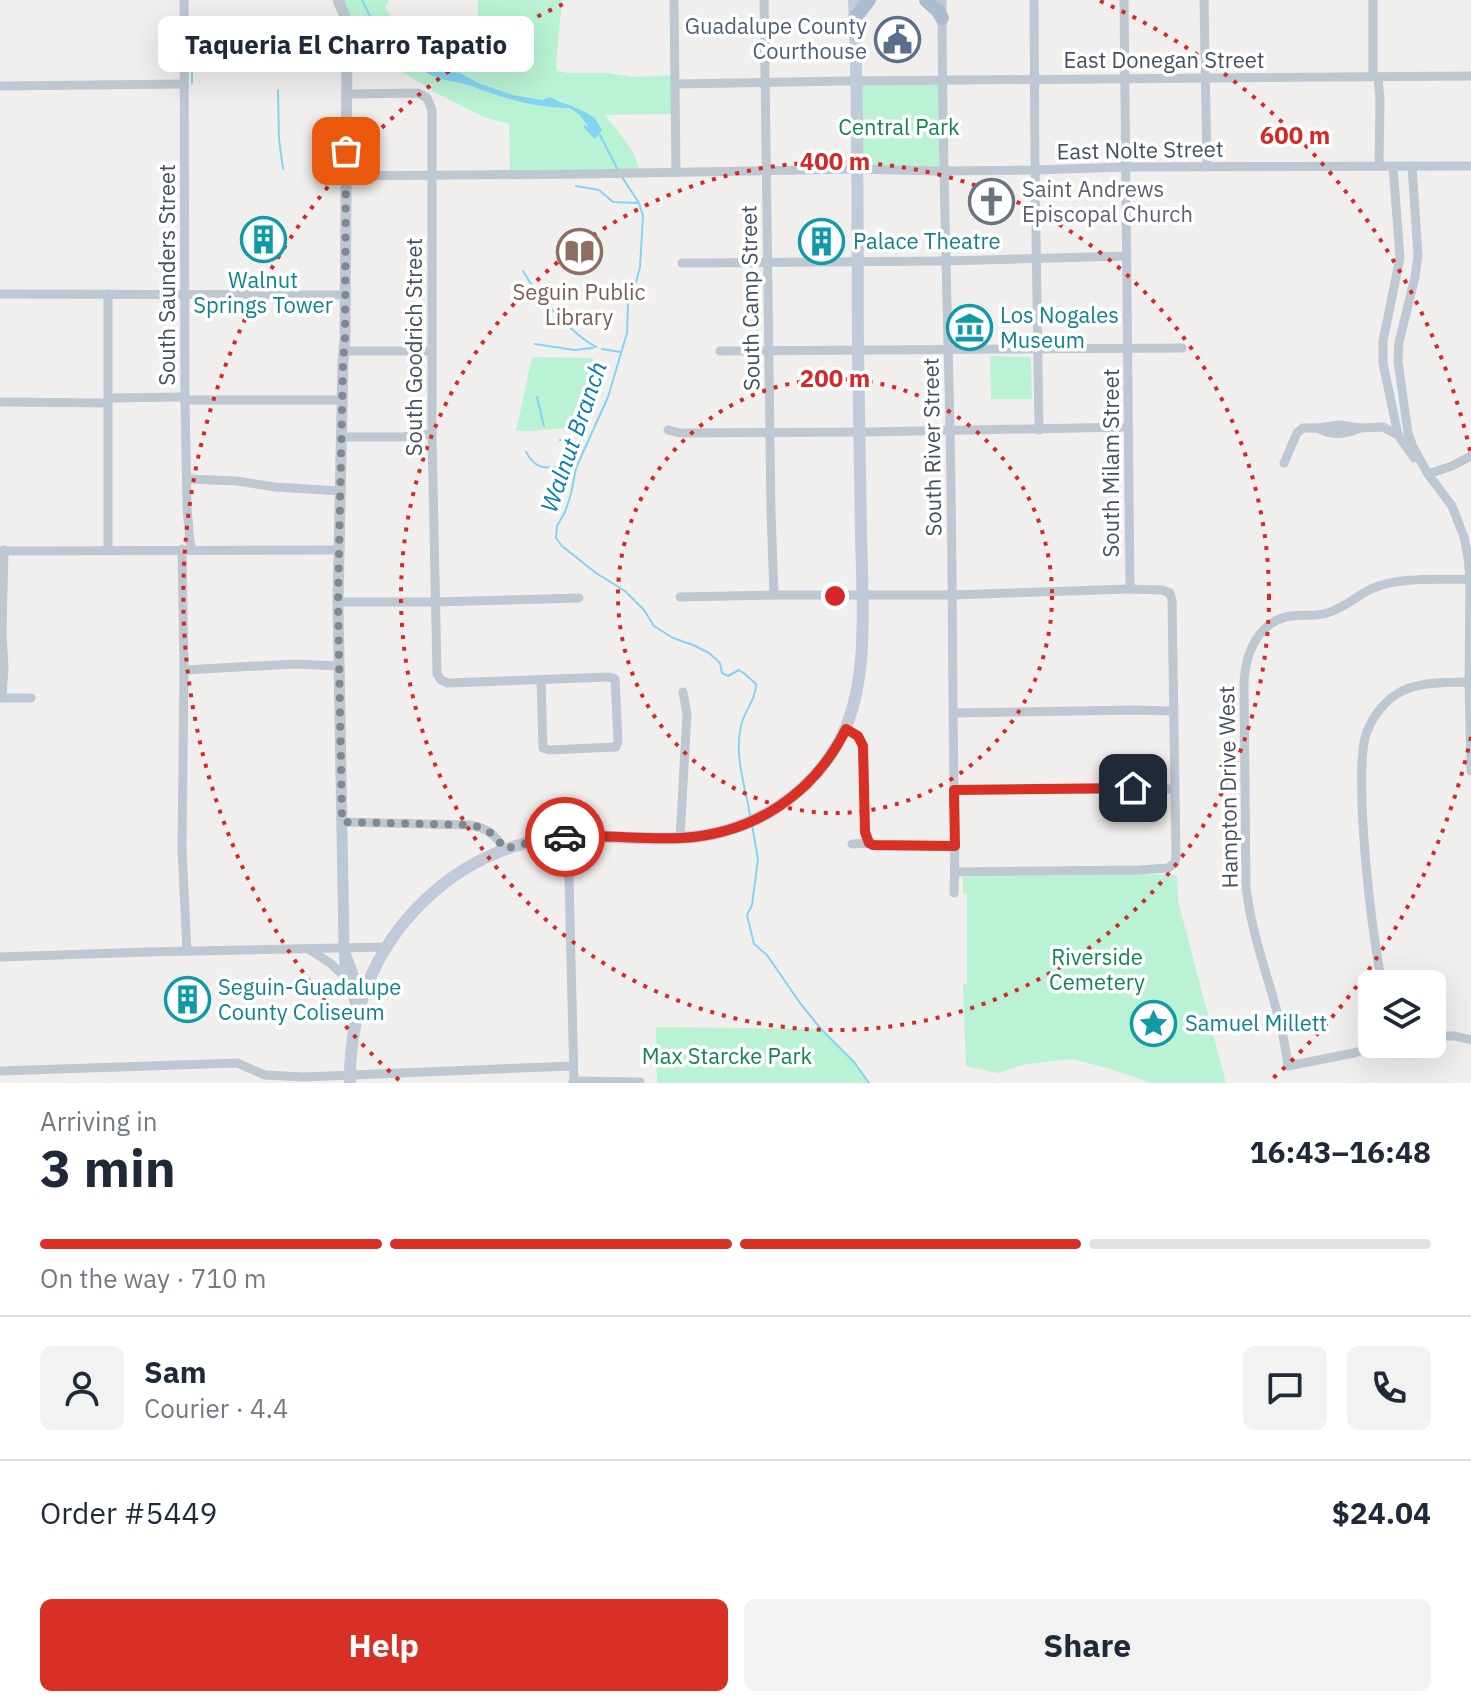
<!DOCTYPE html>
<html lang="en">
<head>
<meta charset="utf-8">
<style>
  :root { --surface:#fff; --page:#f2f2f3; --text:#1f2937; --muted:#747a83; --line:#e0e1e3; --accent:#d93025 }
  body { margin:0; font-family:"IBM Plex Sans",sans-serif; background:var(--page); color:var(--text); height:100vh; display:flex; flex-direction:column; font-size:30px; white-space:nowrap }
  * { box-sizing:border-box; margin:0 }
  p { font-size:26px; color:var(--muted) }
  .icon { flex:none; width:44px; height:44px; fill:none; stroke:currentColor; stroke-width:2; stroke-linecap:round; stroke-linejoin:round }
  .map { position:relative; height:1083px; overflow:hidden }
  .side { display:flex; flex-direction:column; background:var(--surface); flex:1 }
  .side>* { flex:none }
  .fabs { position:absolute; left:1358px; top:970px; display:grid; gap:16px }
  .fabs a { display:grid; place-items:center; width:88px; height:88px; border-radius:12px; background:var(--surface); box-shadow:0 8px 32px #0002; font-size:40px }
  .pin { position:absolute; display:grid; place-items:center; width:68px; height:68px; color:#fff; margin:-34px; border-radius:16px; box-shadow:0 4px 12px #0006 }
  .courier { position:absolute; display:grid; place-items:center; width:80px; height:80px; margin:-40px; border:6px solid #d93025; border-radius:50%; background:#fff; color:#222; box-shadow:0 2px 10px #0007 }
  .bubble { position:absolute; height:56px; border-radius:12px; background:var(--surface); box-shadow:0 8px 32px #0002; font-size:26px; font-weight:700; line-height:56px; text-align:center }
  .headline em { font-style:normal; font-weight:700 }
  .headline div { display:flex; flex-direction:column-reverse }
  .headline { display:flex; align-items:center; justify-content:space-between; height:136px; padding:0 40px }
  h1 { font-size:52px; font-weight:700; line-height:60px }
  .bar { display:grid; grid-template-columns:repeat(4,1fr); gap:12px 8px; align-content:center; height:96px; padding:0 40px }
  .bar i { height:10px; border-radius:6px; background:var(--line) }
  .bar .on { background:var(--accent) }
  .bar p { grid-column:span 4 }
  .line { display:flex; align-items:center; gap:20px; padding:0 40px; border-top:2px solid var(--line) }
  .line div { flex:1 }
  .round { display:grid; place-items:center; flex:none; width:84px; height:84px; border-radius:12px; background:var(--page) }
  .action { display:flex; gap:16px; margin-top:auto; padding:16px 40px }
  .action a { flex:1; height:92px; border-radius:12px; background:var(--accent); color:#fff; font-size:32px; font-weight:700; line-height:92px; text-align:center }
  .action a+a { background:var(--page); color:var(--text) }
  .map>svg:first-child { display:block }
</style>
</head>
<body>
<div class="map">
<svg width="1471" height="1083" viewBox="0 0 1471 1083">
  <rect width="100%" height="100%" fill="#f1efee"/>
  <g fill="#b9f2d4">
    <path d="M338,0h51l-4,7 26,45 38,-1v-30l29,1v-22h84l-6,64 1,7 11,2h41l23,4 43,-2v39l-71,1c13,14 35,38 35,58l-129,2 -1,-51 -25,-7 -48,-24 -51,-32 -20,-21 -19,-6z"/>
    <polygon points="942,80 944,171 857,169 857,81"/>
    <polygon points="237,274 282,274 286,276 286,288 283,290 238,290 235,286 235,277"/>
    <polygon points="960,305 976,305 977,341 961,341"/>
    <polygon points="990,356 1030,357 1031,359 1032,399 991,399"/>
    <polygon points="532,357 593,358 594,386 575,427 534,431 516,431"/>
    <polygon points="1139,874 1177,875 1178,901 1226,1083 1152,1083 1107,1068 1072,1059 1026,1064 998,1073 966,1066 963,984 967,984 967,894 963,893 963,877"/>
    <polygon points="656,1027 821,1029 854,1062 869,1083 657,1083"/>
  </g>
  <path fill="#83d3f3" d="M415,58l8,5 28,9 9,1 18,10 35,12 29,5 8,-3c13,8 33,10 45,22 3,3 4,7 7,11l-7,9 -11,-11v-3l5,3 -9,-13 -10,-7c-33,0 -65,-9 -96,-21 -11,-5 -24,-5 -36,-9 -10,-3 -18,-10 -28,-14l1,-5z"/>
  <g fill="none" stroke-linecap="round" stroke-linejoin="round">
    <g stroke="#83d3f3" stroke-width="2">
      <polyline points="362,0 373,22 406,59 411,59"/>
      <polyline points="192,27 192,49"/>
      <polyline points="192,60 192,65"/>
      <polyline points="460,72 462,62"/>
      <polyline points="192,73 192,83"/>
      <polyline points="278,90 279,139 283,169"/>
      <polyline points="600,135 617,168"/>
      <path d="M622,177l17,26 4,13 -3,51 -6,23 -6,14 -1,29 -19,64 -32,71 -5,26 -6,18 -8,14 -1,12 6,8 34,27 29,18 19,19 10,16 19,12 20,7 16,8 11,10 2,10 6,3 11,-6 6,4 11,10c0,16 -12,27 -15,42 -7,29 4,59 9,89"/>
      <polyline points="576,186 599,190 613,202 637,203"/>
      <path d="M523,271c13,24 49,63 73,76"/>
      <polyline points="535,344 574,350 593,348"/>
      <polyline points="602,349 620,352"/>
      <polyline points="537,397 544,426"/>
      <polyline points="560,440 571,446"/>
      <path d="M526,452c13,23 24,14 46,13l4,2"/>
      <polyline points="752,825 758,859 752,905 747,915 754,944 767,955 800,1003 821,1029 854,1062 869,1083"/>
    </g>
    <g stroke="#bec8d2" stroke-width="9">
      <polyline points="184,0 185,400 187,507 190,542 192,549"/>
      <polyline points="674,0 676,172"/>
      <polyline points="764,0 771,512 774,595"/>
      <path d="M942,0c0,143 5,286 8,429 3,139 2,278 5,417l-1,47"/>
      <polyline points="1034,0 1035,170 1039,430"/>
      <polyline points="1124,0 1130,589"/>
      <polyline points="1204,0 1207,167"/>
      <polyline points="1373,76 1373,0"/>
      <polyline points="1378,77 1380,100 1379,165"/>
      <polyline points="675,84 844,81 1471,76"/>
      <polyline points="0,86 184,84"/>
      <polyline points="347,94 418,93 427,98 432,110 432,434 437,674 441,680 448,683 609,677 615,679 618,741 616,747 549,750 543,748 541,680"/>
      <polyline points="1393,166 1400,258 1383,341 1383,363 1398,435 1414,458"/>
      <polyline points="1412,166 1418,255 1415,277 1399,342 1398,361 1408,433 1413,447 1428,474 1452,506 1464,537 1468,557 1470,579 1469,682 1471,771"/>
      <polyline points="346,176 584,174 857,169 935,171 1035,170 1127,167 1471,166"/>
      <polyline points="682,263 946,261 1127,256"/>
      <polyline points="0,294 345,295"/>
      <polyline points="108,294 108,550"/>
      <polyline points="344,351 432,351"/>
      <polyline points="720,351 1182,348"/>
      <polyline points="108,398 185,397"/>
      <polyline points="185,400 342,400"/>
      <polyline points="0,402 108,403"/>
      <path d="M1318,428c14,8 27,7 42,0"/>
      <polyline points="668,430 680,433 869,432 1128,427"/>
      <polyline points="341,437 402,437 432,434"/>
      <polyline points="1284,463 1297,433 1303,428 1318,428 1339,425 1361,428 1383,427 1398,435"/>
      <polyline points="1428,474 1452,466 1471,456"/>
      <polyline points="188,479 237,481 275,487 340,491"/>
      <polyline points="182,549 184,670 182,849 187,951"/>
      <polyline points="0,551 339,550"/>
      <polyline points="680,597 774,595 952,595 1130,589 1162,590 1170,593 1172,600 1176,856 1175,863 1168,868 1139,870 955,872"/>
      <polyline points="338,602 435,602 579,598"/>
      <polyline points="184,670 295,664 339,666"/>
      <polyline points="0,698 31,698"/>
      <polyline points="2,698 4,667 2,635 4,550"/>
      <polyline points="953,713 1134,710 1174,711"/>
      <polyline points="846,729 858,736 863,746 865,832 869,843"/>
      <polyline points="954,790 1175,789"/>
      <path d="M342,822l128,3c17,3 25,9 34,24"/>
      <polyline points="568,836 574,1083"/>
      <polyline points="680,838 687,714 683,692"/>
      <polyline points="852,844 869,843 880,846 955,846"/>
      <path d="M344,947c-3,29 10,41 12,66"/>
      <polyline points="310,950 330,963 345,977"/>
      <polyline points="345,950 362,996"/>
      <polyline points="0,957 147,952 386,947"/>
      <path d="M1382,984c-11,-59 -17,-118 -20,-178 0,-22 -2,-46 3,-68 4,-16 17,-35 32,-44 20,-13 48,-11 72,-12"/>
      <polyline points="1432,1036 1455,1036 1471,1040"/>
      <path d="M1382,1044l-28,9 -66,13c-7,-61 -35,-117 -42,-179l-2,-206c2,-29 14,-59 46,-65 13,-2 25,1 37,-3 17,-5 29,-17 44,-24 30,-13 67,-9 99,-10"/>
      <polyline points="0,1071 237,1063 265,1075 303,1077 572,1066"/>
      <polyline points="573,1081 640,1082"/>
    </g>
    <polyline stroke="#bec8d2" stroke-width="11" points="338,0 345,17 347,42 345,340 343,361 338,602 344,947"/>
    <path stroke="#c0cad9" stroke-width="12" d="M350,1083c-1,-57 14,-107 48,-153 37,-48 87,-81 147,-91 45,-7 90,2 135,-1 65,-3 126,-38 158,-95 33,-56 24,-145 23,-209 -1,-62 -2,-124 -3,-185 -1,-117 1,-233 -4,-349"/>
    <g stroke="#acbcd0" stroke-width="14">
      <polyline points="926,0 938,11 942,18"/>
      <polyline points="855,18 869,0"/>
    </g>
  </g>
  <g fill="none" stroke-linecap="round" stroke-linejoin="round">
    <path stroke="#818890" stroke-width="8" stroke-dasharray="0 14.4" d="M346,151l-1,189 -2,21 -5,241 4,220 128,3c17,3 25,9 34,24l40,-10 21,-2"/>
    <path stroke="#d93025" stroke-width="10" d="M565,837c38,-3 77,3 116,1 73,-4 133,-44 165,-109l12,7 5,10 2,86 4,11 4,2 82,1 -1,-56 179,-2"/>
  </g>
  <g fill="none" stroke="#d62828" stroke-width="4" stroke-dasharray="4 8">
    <circle cx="835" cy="596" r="217"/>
    <circle cx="835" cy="596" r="434"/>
    <path d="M1471 737A651 651 0 0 1 1271 1080M399 1080A651 651 0 0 1 570 1M1100 1A651 651 0 0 1 1471 455"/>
  </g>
  <defs>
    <symbol id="civic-ring" viewBox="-11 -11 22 22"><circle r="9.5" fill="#fff" stroke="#5c6f8a" stroke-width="1.5"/><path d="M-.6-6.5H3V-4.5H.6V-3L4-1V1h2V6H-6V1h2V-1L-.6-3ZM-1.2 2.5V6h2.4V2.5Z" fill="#5c6f8a"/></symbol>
    <symbol id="church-ring" viewBox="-11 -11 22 22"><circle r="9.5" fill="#fff" stroke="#6b7280" stroke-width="1.5"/><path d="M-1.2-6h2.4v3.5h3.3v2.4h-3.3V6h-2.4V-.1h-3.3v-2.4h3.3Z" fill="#6b7280"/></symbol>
    <symbol id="building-ring" viewBox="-11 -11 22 22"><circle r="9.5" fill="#fff" stroke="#0f9aa8" stroke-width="1.5"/><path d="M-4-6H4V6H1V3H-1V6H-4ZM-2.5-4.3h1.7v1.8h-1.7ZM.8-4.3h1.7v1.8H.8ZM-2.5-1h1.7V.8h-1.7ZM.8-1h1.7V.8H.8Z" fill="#0f9aa8"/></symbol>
    <symbol id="library-ring" viewBox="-11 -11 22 22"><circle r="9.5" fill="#fff" stroke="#8d6e63" stroke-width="1.5"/><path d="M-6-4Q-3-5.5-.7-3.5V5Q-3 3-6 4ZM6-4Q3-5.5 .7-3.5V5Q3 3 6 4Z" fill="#8d6e63"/></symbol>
    <symbol id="museum-ring" viewBox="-11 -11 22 22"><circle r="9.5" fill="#fff" stroke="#0f9aa8" stroke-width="1.5"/><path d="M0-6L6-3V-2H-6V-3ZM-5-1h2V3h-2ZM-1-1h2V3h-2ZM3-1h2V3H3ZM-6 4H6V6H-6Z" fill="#0f9aa8"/></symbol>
    <symbol id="sight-ring" viewBox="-11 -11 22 22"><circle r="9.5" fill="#fff" stroke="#0f9aa8" stroke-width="1.5"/><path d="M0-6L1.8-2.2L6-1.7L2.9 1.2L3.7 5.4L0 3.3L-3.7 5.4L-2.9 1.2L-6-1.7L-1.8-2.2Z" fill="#0f9aa8"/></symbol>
  </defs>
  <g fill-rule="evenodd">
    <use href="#civic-ring" x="872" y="14" width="51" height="51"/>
    <use href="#church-ring" x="966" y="176" width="51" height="51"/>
    <use href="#building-ring" x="238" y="214" width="51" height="51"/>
    <use href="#building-ring" x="796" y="216" width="51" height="51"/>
    <use href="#library-ring" x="554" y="226" width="51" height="51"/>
    <use href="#museum-ring" x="944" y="302" width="51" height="51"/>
    <use href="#building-ring" x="162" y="974" width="51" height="51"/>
    <use href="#sight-ring" x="1128" y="998" width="51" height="51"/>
  </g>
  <g text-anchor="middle" stroke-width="7" stroke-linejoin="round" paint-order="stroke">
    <g font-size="22" fill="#4e5e75" stroke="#fff" text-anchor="end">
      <text x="867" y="34">Guadalupe County<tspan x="867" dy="25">Courthouse</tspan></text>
    </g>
    <g font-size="22" fill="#45505e" stroke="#fff">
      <text x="1164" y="68">East Donegan Street</text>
      <text transform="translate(1140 150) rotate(-1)" y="8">East Nolte Street</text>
      <text transform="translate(167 275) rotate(-90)" y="8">South Saunders Street</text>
      <text transform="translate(750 298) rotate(-91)" y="8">South Camp Street</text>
      <text transform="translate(414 347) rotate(-90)" y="8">South Goodrich Street</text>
      <text transform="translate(932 447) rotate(-91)" y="8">South River Street</text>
      <text transform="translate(1111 463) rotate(-90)" y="8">South Milam Street</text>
      <text transform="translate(1228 787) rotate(-91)" y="8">Hampton Drive West</text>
    </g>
    <g font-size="22" fill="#108553" stroke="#fff">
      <text x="899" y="135">Central Park</text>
      <text x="1097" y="965">Riverside<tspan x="1097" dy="25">Cemetery</tspan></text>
      <text x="727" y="1064">Max Starcke Park</text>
    </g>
    <g font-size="22" fill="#5b616d" stroke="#fff" text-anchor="start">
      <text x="1022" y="197">Saint Andrews<tspan x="1022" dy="25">Episcopal Church</tspan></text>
    </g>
    <g font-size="22" fill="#0d838f" stroke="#fff" text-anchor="start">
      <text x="853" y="249">Palace Theatre</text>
      <text x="263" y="288" text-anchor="middle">Walnut<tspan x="263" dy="25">Springs Tower</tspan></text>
      <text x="1000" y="323">Los Nogales<tspan x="1000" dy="25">Museum</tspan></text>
      <text x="218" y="995">Seguin-Guadalupe<tspan x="218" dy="25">County Coliseum</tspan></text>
      <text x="1185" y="1031">Samuel Millett</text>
    </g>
    <g font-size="22" fill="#785e54" stroke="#fff">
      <text x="579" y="300">Seguin Public<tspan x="579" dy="25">Library</tspan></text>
    </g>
    <g font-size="24" font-style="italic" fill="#027cad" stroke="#fff">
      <text transform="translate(574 437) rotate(-71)" y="8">Walnut Branch</text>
    </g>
  </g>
  <circle cx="835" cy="596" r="12" fill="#d62828" stroke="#fff" stroke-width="4"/>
  <g font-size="24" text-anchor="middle" font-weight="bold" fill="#d62828" stroke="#fff" stroke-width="7" stroke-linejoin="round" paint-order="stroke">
    <text x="1295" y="144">600 m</text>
    <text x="835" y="170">400 m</text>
    <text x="835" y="387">200 m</text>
  </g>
</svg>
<div class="fabs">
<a><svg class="icon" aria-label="layers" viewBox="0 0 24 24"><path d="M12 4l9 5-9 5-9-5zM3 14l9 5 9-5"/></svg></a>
</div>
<div class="pin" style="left:346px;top:151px;background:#ea580c"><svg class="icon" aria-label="bag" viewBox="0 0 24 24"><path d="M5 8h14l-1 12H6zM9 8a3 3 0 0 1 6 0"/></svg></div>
<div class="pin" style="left:1133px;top:788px;background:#1f2937"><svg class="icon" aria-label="home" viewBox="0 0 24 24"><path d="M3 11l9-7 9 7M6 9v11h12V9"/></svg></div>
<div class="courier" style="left:565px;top:837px"><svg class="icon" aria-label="car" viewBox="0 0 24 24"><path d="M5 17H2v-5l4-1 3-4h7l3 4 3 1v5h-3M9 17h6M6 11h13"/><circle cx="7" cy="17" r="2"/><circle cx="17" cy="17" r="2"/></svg></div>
<div class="bubble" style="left:158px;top:16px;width:376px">Taqueria El Charro Tapatio</div>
</div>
<section class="side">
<div class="headline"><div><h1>3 min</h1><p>Arriving in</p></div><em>16:43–16:48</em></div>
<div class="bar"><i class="on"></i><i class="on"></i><i class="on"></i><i></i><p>On the way · 710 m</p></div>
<div class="line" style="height:144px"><a class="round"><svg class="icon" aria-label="person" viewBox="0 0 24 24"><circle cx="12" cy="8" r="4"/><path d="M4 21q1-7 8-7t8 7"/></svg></a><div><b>Sam</b><p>Courier · 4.4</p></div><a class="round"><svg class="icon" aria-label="chat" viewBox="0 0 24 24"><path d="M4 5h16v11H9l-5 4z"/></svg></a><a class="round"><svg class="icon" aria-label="phone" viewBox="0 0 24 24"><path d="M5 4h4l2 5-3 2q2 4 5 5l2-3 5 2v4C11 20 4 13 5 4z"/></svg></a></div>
<div class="line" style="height:104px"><div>Order #5449</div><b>$24.04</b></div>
<div class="action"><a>Help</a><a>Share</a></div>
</section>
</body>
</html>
